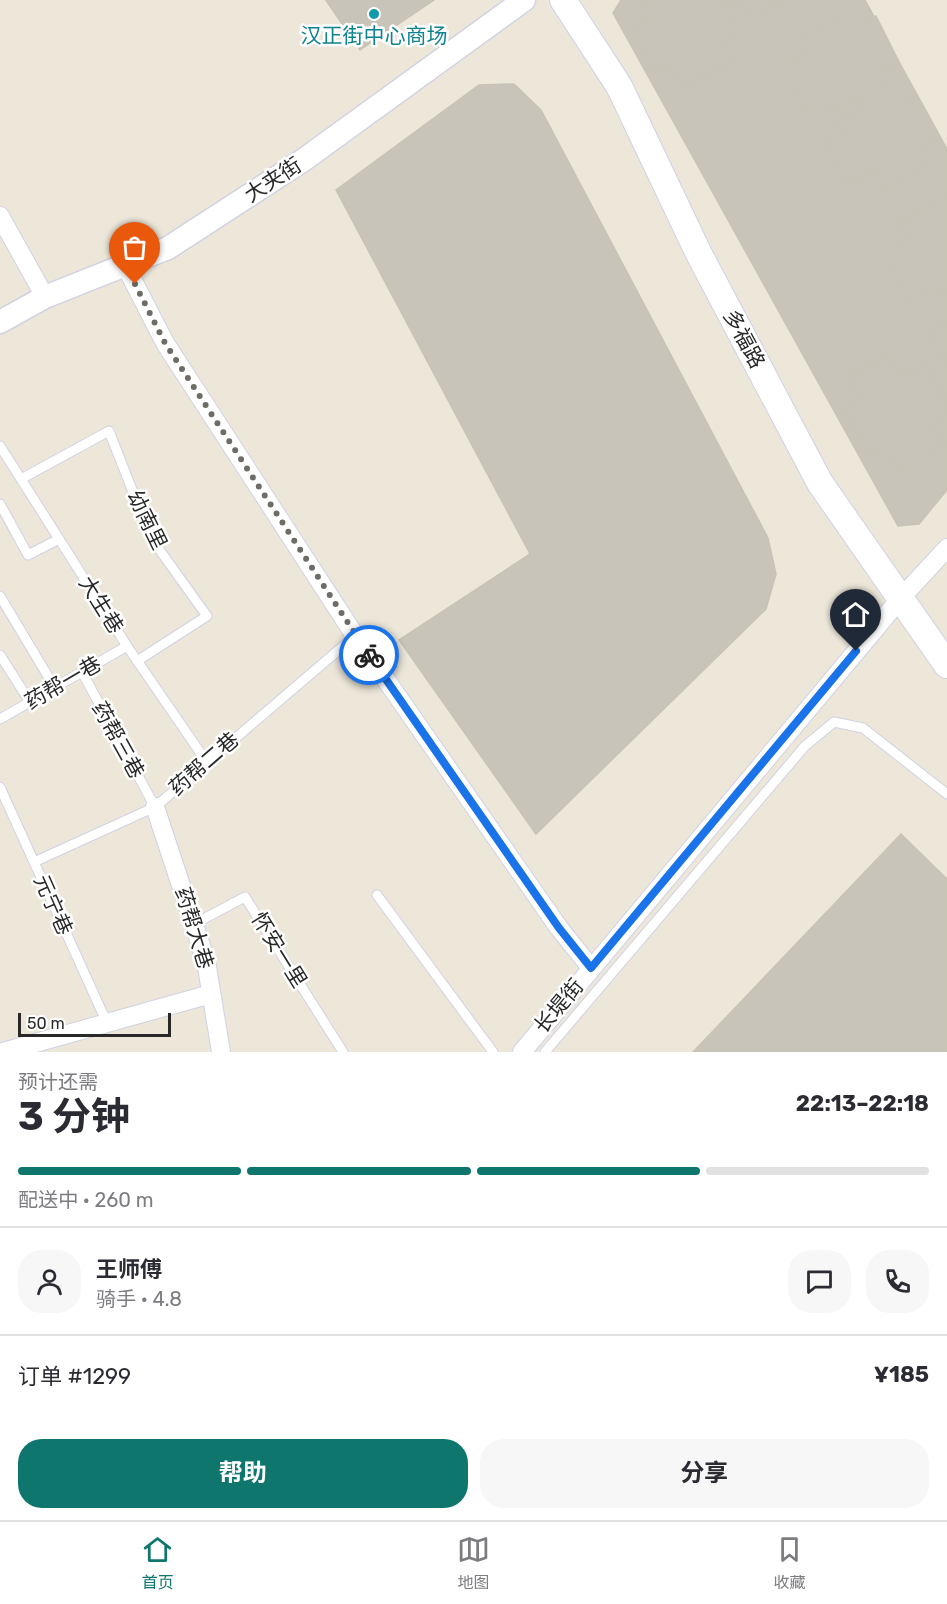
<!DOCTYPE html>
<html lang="zh">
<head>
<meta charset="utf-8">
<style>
  :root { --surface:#fff; --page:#f7f7f7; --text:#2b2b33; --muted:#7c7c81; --line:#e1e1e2; --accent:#0f766e }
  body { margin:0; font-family:Rubik,"Noto Sans SC",sans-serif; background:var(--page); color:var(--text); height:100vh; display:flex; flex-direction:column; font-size:22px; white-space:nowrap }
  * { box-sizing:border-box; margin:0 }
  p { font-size:20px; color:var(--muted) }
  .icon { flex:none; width:33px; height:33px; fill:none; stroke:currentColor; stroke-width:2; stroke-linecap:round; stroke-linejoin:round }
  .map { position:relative; height:1052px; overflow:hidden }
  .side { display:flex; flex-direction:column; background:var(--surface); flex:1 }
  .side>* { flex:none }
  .scale { position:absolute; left:18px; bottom:15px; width:153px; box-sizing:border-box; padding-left:6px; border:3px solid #292929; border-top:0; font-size:16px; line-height:21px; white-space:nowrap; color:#292929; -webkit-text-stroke:4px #fff; paint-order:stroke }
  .pin { position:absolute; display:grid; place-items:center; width:51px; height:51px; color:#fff; margin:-62px -26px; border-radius:50% 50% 50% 0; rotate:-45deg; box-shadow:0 0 6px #0007 }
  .pin .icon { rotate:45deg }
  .courier { position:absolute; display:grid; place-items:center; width:60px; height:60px; margin:-30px; border:4px solid #1a73e8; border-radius:50%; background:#fff; color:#222; box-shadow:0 2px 8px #0007 }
  .headline em { font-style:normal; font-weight:700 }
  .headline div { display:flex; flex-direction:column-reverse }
  .headline { display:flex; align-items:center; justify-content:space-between; height:102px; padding:0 18px }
  h1 { font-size:39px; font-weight:700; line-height:45px }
  .bar { display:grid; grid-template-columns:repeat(4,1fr); gap:9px 6px; align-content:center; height:72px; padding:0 18px }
  .bar i { height:8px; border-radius:4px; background:var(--line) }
  .bar .current { background:var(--accent) }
  .bar p { grid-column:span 4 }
  .line { display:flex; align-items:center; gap:15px; padding:0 18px; border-top:2px solid var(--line) }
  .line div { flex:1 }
  .round { display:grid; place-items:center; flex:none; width:63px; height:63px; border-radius:24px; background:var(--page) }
  .action { display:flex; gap:12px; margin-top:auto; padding:12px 18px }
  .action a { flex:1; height:69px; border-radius:24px; background:var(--accent); color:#fff; font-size:24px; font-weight:700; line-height:69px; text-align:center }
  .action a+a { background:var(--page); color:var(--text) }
  .menu { display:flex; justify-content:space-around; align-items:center; height:84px; border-top:2px solid var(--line); background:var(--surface); font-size:16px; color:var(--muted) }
  .menu a { display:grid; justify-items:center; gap:3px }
  .menu .current { color:var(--accent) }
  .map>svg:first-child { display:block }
</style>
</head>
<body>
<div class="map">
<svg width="947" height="1052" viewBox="0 0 947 1052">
  <rect width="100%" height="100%" fill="#ede7da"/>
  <g fill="#c8c4ba" stroke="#c8c4b4" stroke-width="1.5">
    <polygon points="326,0 434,0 360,50"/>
    <polygon points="326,0 386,0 345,28"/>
    <polygon points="621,0 865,0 947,149 947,490 919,524 898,526 613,13"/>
    <polygon points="643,0 737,0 725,6 738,31 723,39 734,61 683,87 671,64 654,73 631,28 652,17"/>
    <polygon points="740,0 786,0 749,19"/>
    <polygon points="846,14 853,28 876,16 899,62 878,73 895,106 917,95 940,138 917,150 926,167 884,189 874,171 848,185 825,142 844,133 837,121 867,105 861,95 828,113 822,102 806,110 782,66 807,53 799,39"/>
    <polygon points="514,84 541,110 768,538 776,574 766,609 536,834 399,640 530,554 336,190 479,85"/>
    <polygon points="947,197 947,291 940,295 935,286 909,301 884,253 908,240 898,223"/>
    <polygon points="947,320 947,366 928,331"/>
    <polygon points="889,355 901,378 926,365 947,406 947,414 932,422 944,445 898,469 886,447 869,456 844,407 860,399 848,377"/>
    <polygon points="901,834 947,879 947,1052 693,1052"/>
  </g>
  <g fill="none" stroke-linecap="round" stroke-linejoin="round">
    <defs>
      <g id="service">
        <polyline points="0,446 127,646 206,761"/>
        <polyline points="21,479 109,431 151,538 207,616 137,661"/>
        <polyline points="0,504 28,555 59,539"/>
        <polyline points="0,596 55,688"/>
        <polyline points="0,655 30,702"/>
        <polyline points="82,672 155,807"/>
        <polyline points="0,719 127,646"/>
        <polyline points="0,787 107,1023"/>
        <polyline points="34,862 155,807 355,636"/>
        <polyline points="377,895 493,1052"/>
        <polyline points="194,924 245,897 343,1052"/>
        <polyline points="545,1052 805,746 834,722 863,728 947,794"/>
      </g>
      <g id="minor">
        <polyline points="0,216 45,297"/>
        <polyline points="125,265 165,343 352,631 559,928 591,968"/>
        <polyline points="155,807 206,961 221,1052"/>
        <polyline points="3,1052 211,994"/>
        <polyline points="522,1052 900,599 947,548"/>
      </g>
      <polyline id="tertiary" points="0,322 45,297 168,248 302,161 524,0"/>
      <polyline id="secondary" points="563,0 619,86 700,256 820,483 947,665"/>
    </defs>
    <use href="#service" stroke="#d0d1e3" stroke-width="11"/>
    <use href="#minor" stroke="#d0d1e3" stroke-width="20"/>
    <use href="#tertiary" stroke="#d0d1e3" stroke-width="25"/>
    <use href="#secondary" stroke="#d0d1e3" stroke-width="28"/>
    <use href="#service" stroke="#fff" stroke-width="9"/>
    <use href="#minor" stroke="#fff" stroke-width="18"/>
    <use href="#tertiary" stroke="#fff" stroke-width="22"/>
    <use href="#secondary" stroke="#fff" stroke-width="26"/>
  </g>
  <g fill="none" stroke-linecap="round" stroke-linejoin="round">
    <polyline stroke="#6e6c67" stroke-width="6" stroke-dasharray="0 10.8" points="135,284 165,343 369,655"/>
    <polyline stroke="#1a73e8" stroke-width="8" points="369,655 559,928 591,968 856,651"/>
  </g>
  <circle fill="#0f9aa8" stroke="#fff" stroke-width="2" cx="374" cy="14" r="6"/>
  <g text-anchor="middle" stroke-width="5" stroke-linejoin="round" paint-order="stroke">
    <g font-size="21" fill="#0d838f" stroke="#fff">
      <text x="374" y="43">汉正街中心商场</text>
    </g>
    <g font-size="21" fill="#292929" stroke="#fff">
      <text transform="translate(273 180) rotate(-33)" y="7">大夹街</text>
      <text transform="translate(744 339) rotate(62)" y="7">多福路</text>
      <text transform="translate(147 520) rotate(64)" y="7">幼南里</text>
      <text transform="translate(101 605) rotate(58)" y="7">大生巷</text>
      <text transform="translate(63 683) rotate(-30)" y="7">药帮一巷</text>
      <text transform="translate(118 740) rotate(61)" y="7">药帮三巷</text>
      <text transform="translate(204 764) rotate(-41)" y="7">药帮二巷</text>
      <text transform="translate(53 905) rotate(66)" y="7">元宁巷</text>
      <text transform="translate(194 928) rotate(73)" y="7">药帮大巷</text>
      <text transform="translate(279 950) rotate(58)" y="7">怀安一里</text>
      <text transform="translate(559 1006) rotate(-50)" y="7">长堤街</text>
    </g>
  </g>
</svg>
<div class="scale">50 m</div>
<div class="pin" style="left:135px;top:284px;background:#ea580c"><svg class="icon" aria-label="bag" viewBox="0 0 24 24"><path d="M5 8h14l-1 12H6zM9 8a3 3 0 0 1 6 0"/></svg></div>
<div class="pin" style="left:856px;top:651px;background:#1f2937"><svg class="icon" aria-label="home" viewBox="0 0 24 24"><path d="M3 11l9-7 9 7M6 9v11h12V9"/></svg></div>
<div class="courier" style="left:369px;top:655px"><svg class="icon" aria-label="bike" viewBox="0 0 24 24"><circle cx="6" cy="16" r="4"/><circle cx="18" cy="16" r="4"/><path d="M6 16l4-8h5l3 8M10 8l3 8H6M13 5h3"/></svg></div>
</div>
<section class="side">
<div class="headline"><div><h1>3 分钟</h1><p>预计还需</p></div><em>22:13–22:18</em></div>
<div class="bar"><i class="current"></i><i class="current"></i><i class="current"></i><i></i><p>配送中 · 260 m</p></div>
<div class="line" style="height:108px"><a class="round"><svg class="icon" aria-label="person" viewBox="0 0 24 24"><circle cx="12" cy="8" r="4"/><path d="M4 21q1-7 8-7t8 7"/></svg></a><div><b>王师傅</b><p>骑手 · 4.8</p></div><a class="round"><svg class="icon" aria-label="chat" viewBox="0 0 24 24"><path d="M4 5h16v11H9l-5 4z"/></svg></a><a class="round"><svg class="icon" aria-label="phone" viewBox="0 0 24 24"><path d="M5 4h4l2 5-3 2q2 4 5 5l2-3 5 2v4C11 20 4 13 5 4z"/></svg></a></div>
<div class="line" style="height:78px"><div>订单 #1299</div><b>¥185</b></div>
<div class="action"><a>帮助</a><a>分享</a></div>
</section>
<nav class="menu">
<a class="current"><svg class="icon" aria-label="home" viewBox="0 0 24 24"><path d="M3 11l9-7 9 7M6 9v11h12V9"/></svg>首页</a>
<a><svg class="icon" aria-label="map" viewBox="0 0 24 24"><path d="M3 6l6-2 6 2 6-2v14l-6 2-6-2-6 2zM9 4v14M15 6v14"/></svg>地图</a>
<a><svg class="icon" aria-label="saved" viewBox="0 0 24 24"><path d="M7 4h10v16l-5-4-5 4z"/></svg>收藏</a>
</nav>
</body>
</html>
